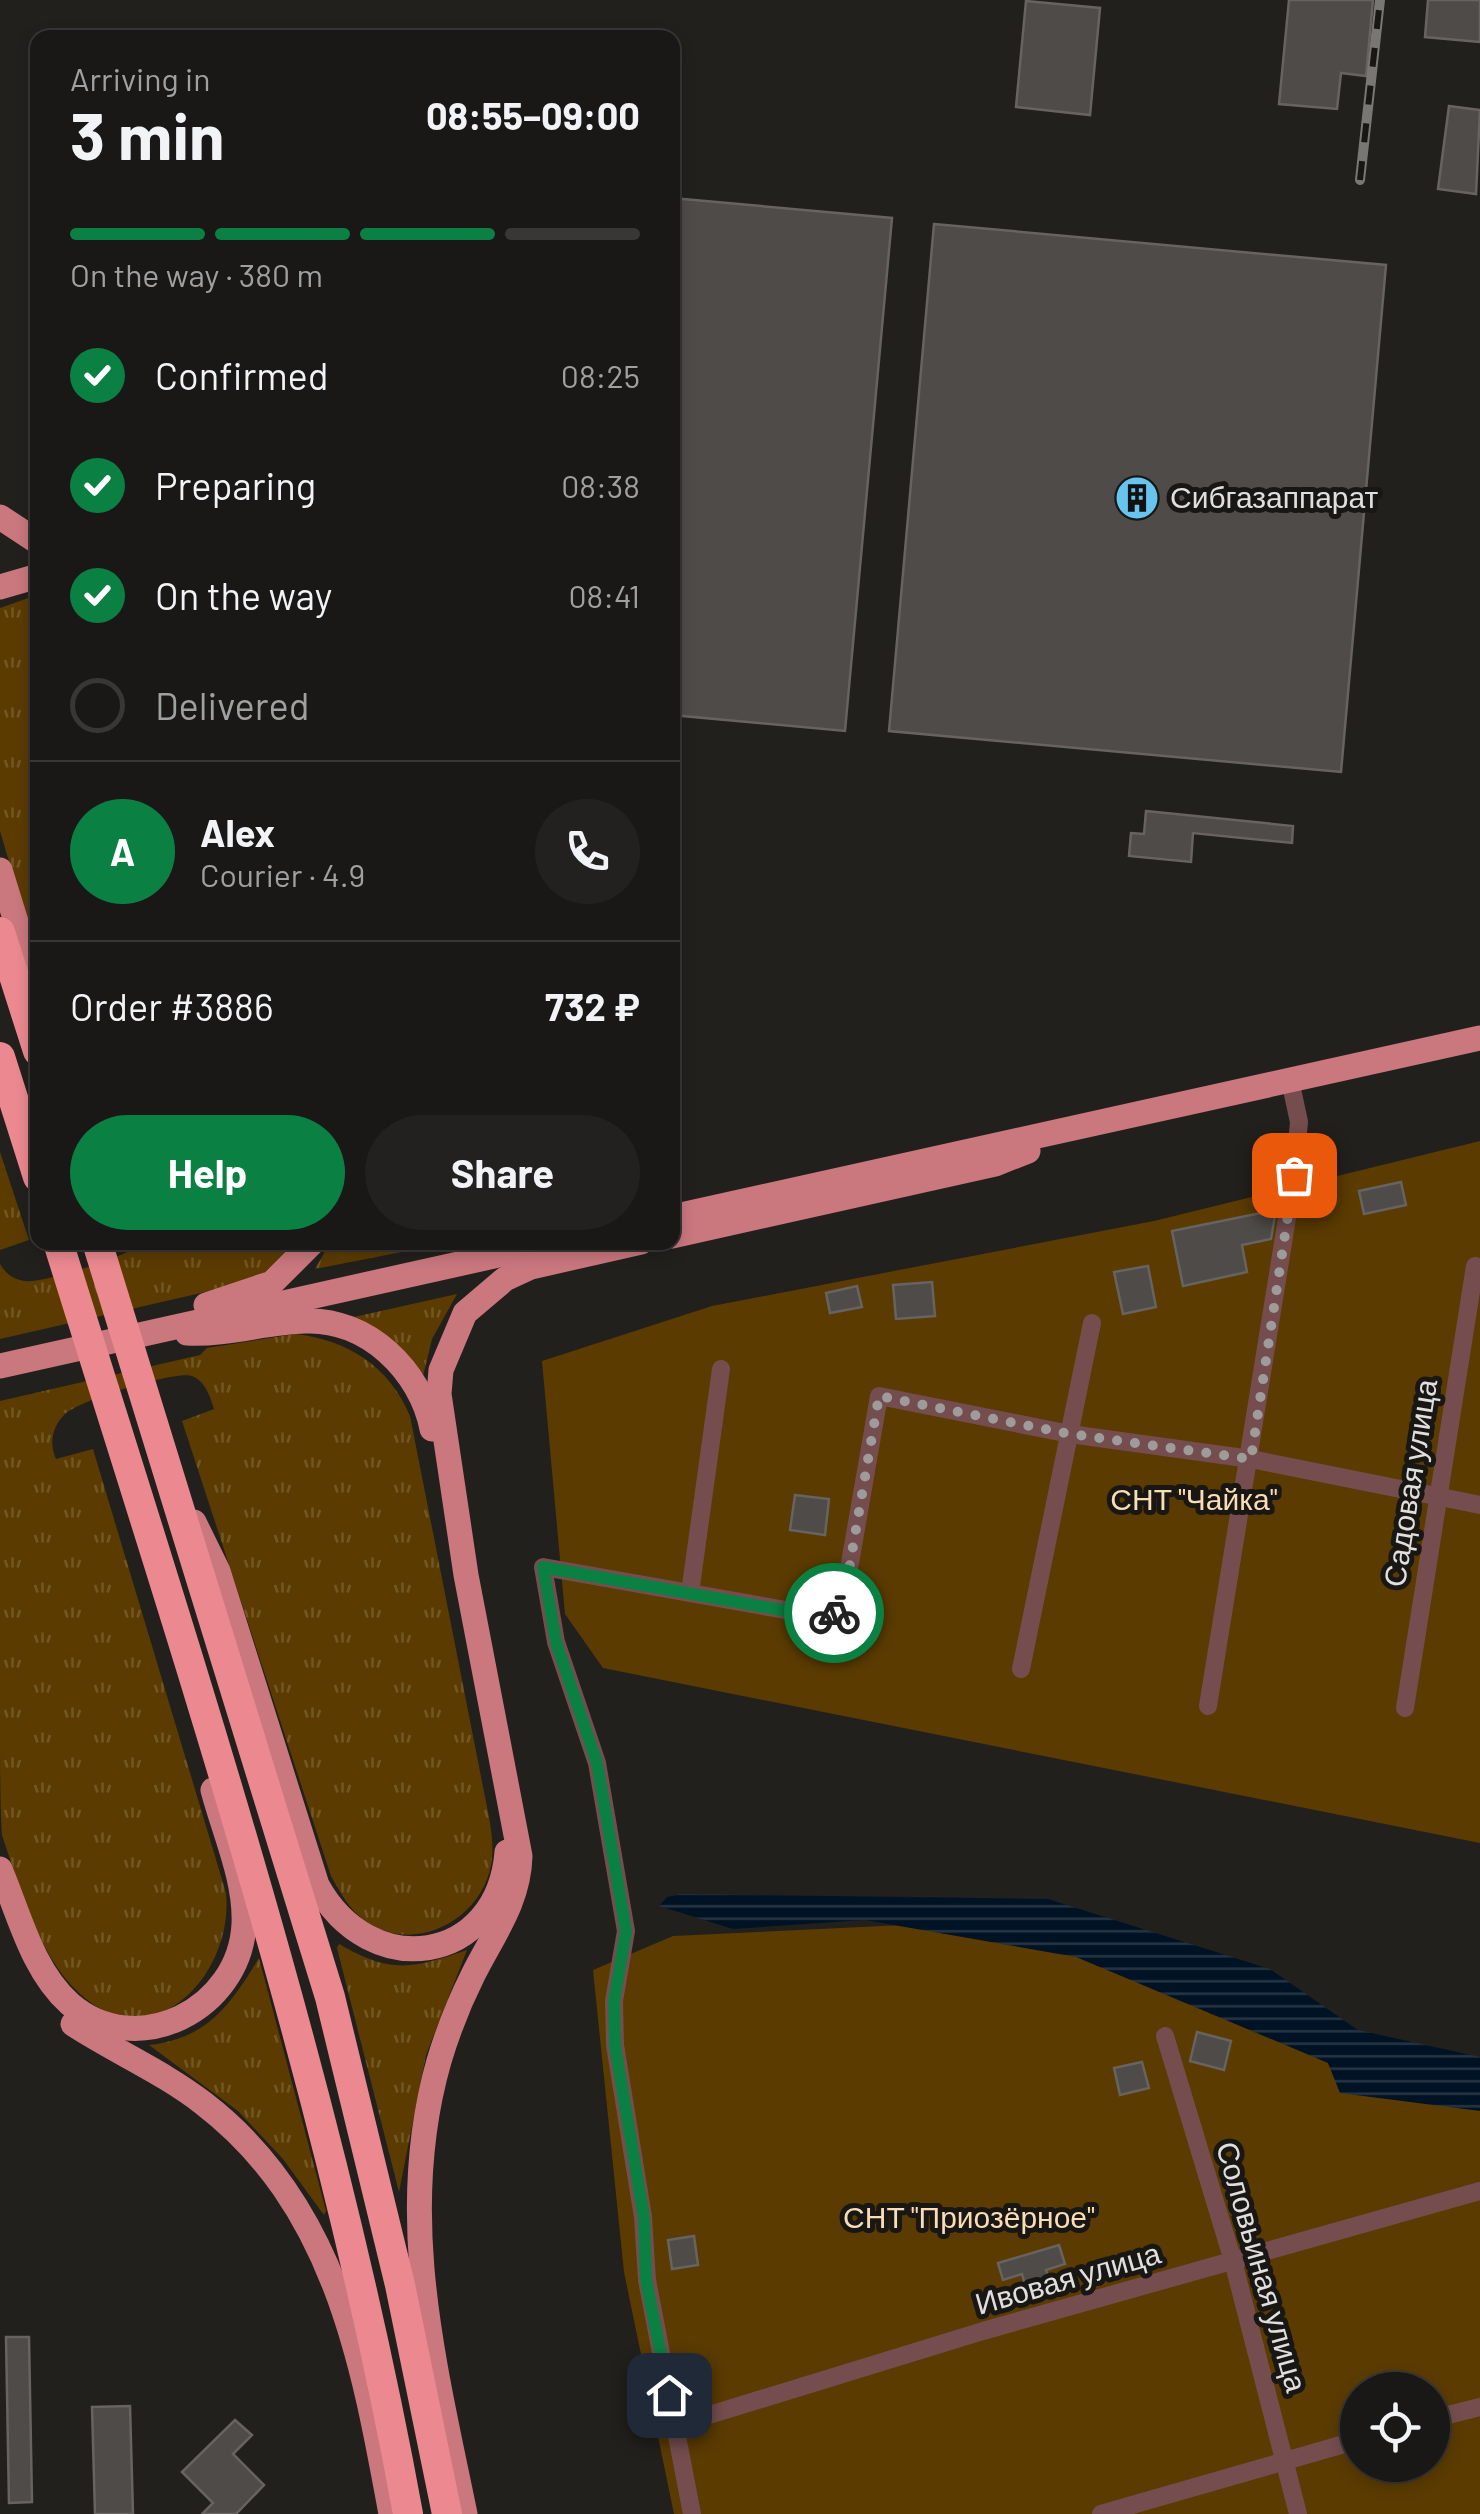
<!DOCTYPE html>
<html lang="en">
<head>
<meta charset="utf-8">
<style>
  :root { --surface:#1a1816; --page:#23211f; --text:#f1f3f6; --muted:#9fa0a1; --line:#383735; --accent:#0b8043 }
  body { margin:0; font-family:Barlow,sans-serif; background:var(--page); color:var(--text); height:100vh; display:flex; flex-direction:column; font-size:38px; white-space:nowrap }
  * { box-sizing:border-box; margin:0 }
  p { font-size:32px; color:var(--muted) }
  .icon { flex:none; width:55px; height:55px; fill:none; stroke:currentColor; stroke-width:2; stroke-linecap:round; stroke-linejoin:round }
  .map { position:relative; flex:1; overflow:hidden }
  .panel { position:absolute; left:30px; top:30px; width:650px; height:1220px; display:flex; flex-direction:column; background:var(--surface); border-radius:20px; box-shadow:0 5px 15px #0003,0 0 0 2px var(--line) }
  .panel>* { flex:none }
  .fabs { position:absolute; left:1340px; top:2372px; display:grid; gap:20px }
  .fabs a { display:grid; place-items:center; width:110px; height:110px; border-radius:50%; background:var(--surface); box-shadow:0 5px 15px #0003,0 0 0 2px var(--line); font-size:50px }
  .pin { position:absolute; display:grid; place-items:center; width:85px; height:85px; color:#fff; margin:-42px; border-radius:20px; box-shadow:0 5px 15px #0006 }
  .courier { position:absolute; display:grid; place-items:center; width:100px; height:100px; margin:-50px; border:8px solid #0b8043; border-radius:50%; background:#fff; color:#222; box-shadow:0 2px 12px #0007 }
  .headline em { font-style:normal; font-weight:700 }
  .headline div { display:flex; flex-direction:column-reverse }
  .headline { display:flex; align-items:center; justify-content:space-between; height:170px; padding:0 40px }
  h1 { font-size:65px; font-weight:700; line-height:75px }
  .bar { display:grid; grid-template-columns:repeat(4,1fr); gap:15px 10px; align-content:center; height:120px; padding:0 40px }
  .bar i { height:12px; border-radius:8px; background:var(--line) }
  .bar .selected { background:var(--accent) }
  .bar p { grid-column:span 4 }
  .line { display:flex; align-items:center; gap:25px; padding:0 40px; border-top:2px solid var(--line) }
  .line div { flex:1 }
  .round { display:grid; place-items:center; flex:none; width:105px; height:105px; border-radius:52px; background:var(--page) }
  ol { padding:0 40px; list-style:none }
  li { display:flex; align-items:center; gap:30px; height:110px }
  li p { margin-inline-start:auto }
  li .icon { padding:10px; border-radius:50%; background:var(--accent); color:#fff; stroke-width:4 }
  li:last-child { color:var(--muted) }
  li i { width:55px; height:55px; border:5px solid var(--line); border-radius:50% }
  .button { display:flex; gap:20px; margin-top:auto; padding:20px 40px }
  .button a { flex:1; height:115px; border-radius:60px; background:var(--accent); color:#fff; font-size:40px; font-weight:700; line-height:115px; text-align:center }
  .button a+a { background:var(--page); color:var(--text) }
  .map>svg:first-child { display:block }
</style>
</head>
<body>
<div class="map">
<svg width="1480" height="2514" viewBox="0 0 1480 2514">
  <defs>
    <pattern id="grass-tufts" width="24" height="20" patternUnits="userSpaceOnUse" patternTransform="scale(2.5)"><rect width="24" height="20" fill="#5b3b00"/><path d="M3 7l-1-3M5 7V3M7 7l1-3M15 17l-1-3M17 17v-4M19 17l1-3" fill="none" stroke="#725725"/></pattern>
    <pattern id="water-rules" width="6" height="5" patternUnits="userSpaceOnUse" patternTransform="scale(2.5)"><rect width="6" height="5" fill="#001324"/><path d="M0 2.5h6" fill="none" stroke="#253543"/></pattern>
  </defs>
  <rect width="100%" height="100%" fill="#22201d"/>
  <g fill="url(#grass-tufts)">
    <polygon points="37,595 37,956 0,831 0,608"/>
    <polygon points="0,1152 29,1240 0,1250"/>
    <polygon points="415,1242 418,1246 412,1250 315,1269 330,1243"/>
    <path d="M145,1243h151l-32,30 -28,12 -236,54v-75c6,10 14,16 25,17 20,3 103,-26 120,-38z"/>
    <polygon points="457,1294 432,1339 423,1376 354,1317"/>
    <path d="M295,1334c53,6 94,32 115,82l76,386c4,20 9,42 5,63 -10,56 -79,91 -127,55 -15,-11 -24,-28 -33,-44l-149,-455 32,-12c-4,-13 -9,-28 -22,-33 -16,-6 -116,25 -128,39 -12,12 -15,29 -8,44l37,-10 133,444c8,83 -75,169 -148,99 -40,-38 -59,-106 -76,-157 -2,-28 -2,-83 -2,-114 0,-107 0,-214 0,-320l200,-46 7,-7z"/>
    <path d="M339,1944c53,31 75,24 128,6l-41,105 -27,137 -62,-244z"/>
    <path d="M259,1958l67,253 -2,4 -41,-56 -45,-48 -89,-66c58,-6 82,-41 110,-87z"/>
  </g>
  <g fill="#5b3b00" fill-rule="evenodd">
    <polygon points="1480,1141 1480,1843 603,1668 565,1614 542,1361 712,1306 1154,1221"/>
    <path d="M1031,1919l449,161v434h-806l-50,-242 -31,-302 80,-34zM1358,2390h74v75h-74z"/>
  </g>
  <polygon fill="url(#water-rules)" points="681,1894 1048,1899 1270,1969 1358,2030 1480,2057 1480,2111 1340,2093 1328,2063 1076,1957 865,1920 733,1929 659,1906 667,1897"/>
  <g fill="#4e4b48" stroke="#666360" stroke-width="2.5">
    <polygon points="1289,0 1373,0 1366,76 1341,73 1337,109 1279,104"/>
    <polygon points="1428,0 1480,0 1480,42 1425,37"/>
    <polygon points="1026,1 1100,8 1090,115 1016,107"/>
    <polygon points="1449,106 1480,110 1476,194 1438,189"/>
    <polygon points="672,198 892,218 845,731 672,715"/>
    <polygon points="934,224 1386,265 1341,772 889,731"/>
    <polygon points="1146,811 1293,826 1292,843 1193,833 1191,862 1129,856 1131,833 1144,834"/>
    <polygon points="1401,1182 1406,1205 1364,1214 1359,1191"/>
    <polygon points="1276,1210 1271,1239 1242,1245 1247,1272 1183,1286 1172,1231"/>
    <polygon points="1148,1266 1156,1307 1123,1314 1114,1272"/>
    <polygon points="932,1282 935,1316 896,1319 893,1285"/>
    <polygon points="857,1286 862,1307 830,1313 826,1293"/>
    <polygon points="795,1495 829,1499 825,1535 790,1530"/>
    <polygon points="1197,2032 1231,2041 1224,2070 1190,2061"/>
    <polygon points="1142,2062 1149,2088 1120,2095 1114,2068"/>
    <polygon points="694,2236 698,2265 672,2269 668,2240"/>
    <polygon points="1059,2245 1065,2264 1046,2270 1052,2289 1028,2296 1022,2274 1003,2280 998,2263"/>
    <polygon points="6,2337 29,2337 32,2502 9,2503"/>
    <polygon points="130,2406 133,2514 95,2514 92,2407"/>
    <polygon points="235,2420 252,2435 233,2454 264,2485 236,2514 202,2514 213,2503 182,2472"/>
  </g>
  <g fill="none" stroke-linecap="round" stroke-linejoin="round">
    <g stroke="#754d4f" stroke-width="18">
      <polyline points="690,1593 721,1369"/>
      <polyline points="1021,1669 1092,1323"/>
      <polyline points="1208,1706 1294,1175 1299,1122 1290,1080"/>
      <polyline points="1405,1708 1475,1266"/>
      <polyline points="1165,2036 1233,2261 1298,2514"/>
      <polyline points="1432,2419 1480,2407"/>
      <polyline points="676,2433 706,2416 983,2331 1480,2191"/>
      <polyline points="692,2514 647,2280 643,2217 615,2045 614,2001 626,1931 597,1763 556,1642 543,1567 825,1617 842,1609 879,1396 1070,1434 1251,1459 1480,1505"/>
      <polyline points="1101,2514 1358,2440"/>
    </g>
    <g stroke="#ca777e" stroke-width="25">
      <polyline points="0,517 38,542"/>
      <polyline points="0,587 38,576"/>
      <polyline points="0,870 38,993"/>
      <polyline points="672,1217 1480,1038"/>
      <polyline points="672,1236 995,1164 1028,1151"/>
      <polyline points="206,1305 272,1283 313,1242"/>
      <path d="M187,1333c41,2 78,-11 118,-12 62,-3 116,50 127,108"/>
      <polyline points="0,1366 557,1242"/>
      <path d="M194,1522l24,49 99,314c53,98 181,80 190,-33"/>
      <path d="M0,1869c19,45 32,101 70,135 67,58 170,5 174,-80 2,-44 -20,-92 -31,-134"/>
      <path d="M73,2024c43,28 90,48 130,79 132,101 160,258 188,411"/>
      <path d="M465,2514c-31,-152 -70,-299 -26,-453 9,-30 20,-58 34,-86 20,-40 46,-73 47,-119l-54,-281 -27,-181 2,-24 24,-57 40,-34 26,-12 110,-25"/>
    </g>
    <g stroke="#ec8890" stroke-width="30">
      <polyline points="0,932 38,1051"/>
      <polyline points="0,1057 38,1177"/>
      <path d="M58,1242c131,421 271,838 350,1272"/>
      <polyline points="97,1242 330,1997 400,2285 447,2514"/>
    </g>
    <defs>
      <polyline id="rail" points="1360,180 1380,0"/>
    </defs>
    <use href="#rail" stroke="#797774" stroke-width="10"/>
    <use href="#rail" stroke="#191714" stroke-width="6" stroke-dasharray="19" stroke-linecap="butt"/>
  </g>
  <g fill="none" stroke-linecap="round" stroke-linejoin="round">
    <polyline stroke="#9e9c9a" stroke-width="10" stroke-dasharray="0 18" points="834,1613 842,1610 879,1396 1070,1434 1251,1459 1294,1175"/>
    <polyline stroke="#0b8043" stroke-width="12" points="669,2395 646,2280 644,2218 615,2046 614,2001 626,1931 597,1763 556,1642 543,1567 826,1618 834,1613"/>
  </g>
  <defs>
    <symbol id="building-disc" viewBox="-11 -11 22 22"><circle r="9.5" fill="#66c4ef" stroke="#191714"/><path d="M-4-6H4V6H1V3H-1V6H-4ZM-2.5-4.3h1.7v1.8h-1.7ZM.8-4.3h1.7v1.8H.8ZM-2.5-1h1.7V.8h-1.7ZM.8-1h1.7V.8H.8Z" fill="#111"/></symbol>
  </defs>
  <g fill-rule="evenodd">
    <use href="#building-disc" x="1112" y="473" width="50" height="50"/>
  </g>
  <g text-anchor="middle" stroke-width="10" stroke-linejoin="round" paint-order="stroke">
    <g font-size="30" fill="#e0dfdd" stroke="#191714" text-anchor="start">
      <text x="1170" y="508">Сибгазаппарат</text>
    </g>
    <g font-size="30" fill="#e0dfdd" stroke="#191714">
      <text transform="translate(1411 1483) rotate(-81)" y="10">Садовая улица</text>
      <text transform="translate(1261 2267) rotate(74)" y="10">Соловьиная улица</text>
      <text transform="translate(1068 2279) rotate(-16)" y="10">Ивовая улица</text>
    </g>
    <g font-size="30" fill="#fadcb5" stroke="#191714">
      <text x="1194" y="1510">СНТ "Чайка"</text>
      <text x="969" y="2228">СНТ "Приозёрное"</text>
    </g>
  </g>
</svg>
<div class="fabs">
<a><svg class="icon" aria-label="locate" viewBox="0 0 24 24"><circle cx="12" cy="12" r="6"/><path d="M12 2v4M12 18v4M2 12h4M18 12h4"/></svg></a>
</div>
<div class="pin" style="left:1294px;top:1175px;background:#ea580c"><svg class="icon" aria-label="bag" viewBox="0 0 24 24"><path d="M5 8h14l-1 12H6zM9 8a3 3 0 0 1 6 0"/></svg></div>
<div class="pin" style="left:669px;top:2395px;background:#1f2937"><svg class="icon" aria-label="home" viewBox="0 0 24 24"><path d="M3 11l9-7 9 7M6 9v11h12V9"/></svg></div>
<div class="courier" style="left:834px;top:1613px"><svg class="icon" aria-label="bike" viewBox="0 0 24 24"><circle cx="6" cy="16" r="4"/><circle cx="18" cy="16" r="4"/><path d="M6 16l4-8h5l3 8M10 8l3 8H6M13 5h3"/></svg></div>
<section class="panel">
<div class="headline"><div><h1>3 min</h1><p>Arriving in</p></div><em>08:55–09:00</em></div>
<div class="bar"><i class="selected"></i><i class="selected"></i><i class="selected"></i><i></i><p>On the way · 380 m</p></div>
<ol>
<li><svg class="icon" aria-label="check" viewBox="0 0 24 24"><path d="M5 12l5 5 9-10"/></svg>Confirmed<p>08:25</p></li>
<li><svg class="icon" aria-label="check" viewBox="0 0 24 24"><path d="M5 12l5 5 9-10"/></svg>Preparing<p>08:38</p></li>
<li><svg class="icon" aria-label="check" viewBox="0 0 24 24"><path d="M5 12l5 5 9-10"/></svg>On the way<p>08:41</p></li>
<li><i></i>Delivered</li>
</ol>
<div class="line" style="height:180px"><b class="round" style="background:var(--accent);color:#fff">A</b><div><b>Alex</b><p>Courier · 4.9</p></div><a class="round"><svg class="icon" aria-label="phone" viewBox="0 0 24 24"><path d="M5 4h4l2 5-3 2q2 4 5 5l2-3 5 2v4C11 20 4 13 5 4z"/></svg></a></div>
<div class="line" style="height:130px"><div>Order #3886</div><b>732 ₽</b></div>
<div class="button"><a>Help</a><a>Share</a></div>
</section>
</div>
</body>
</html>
